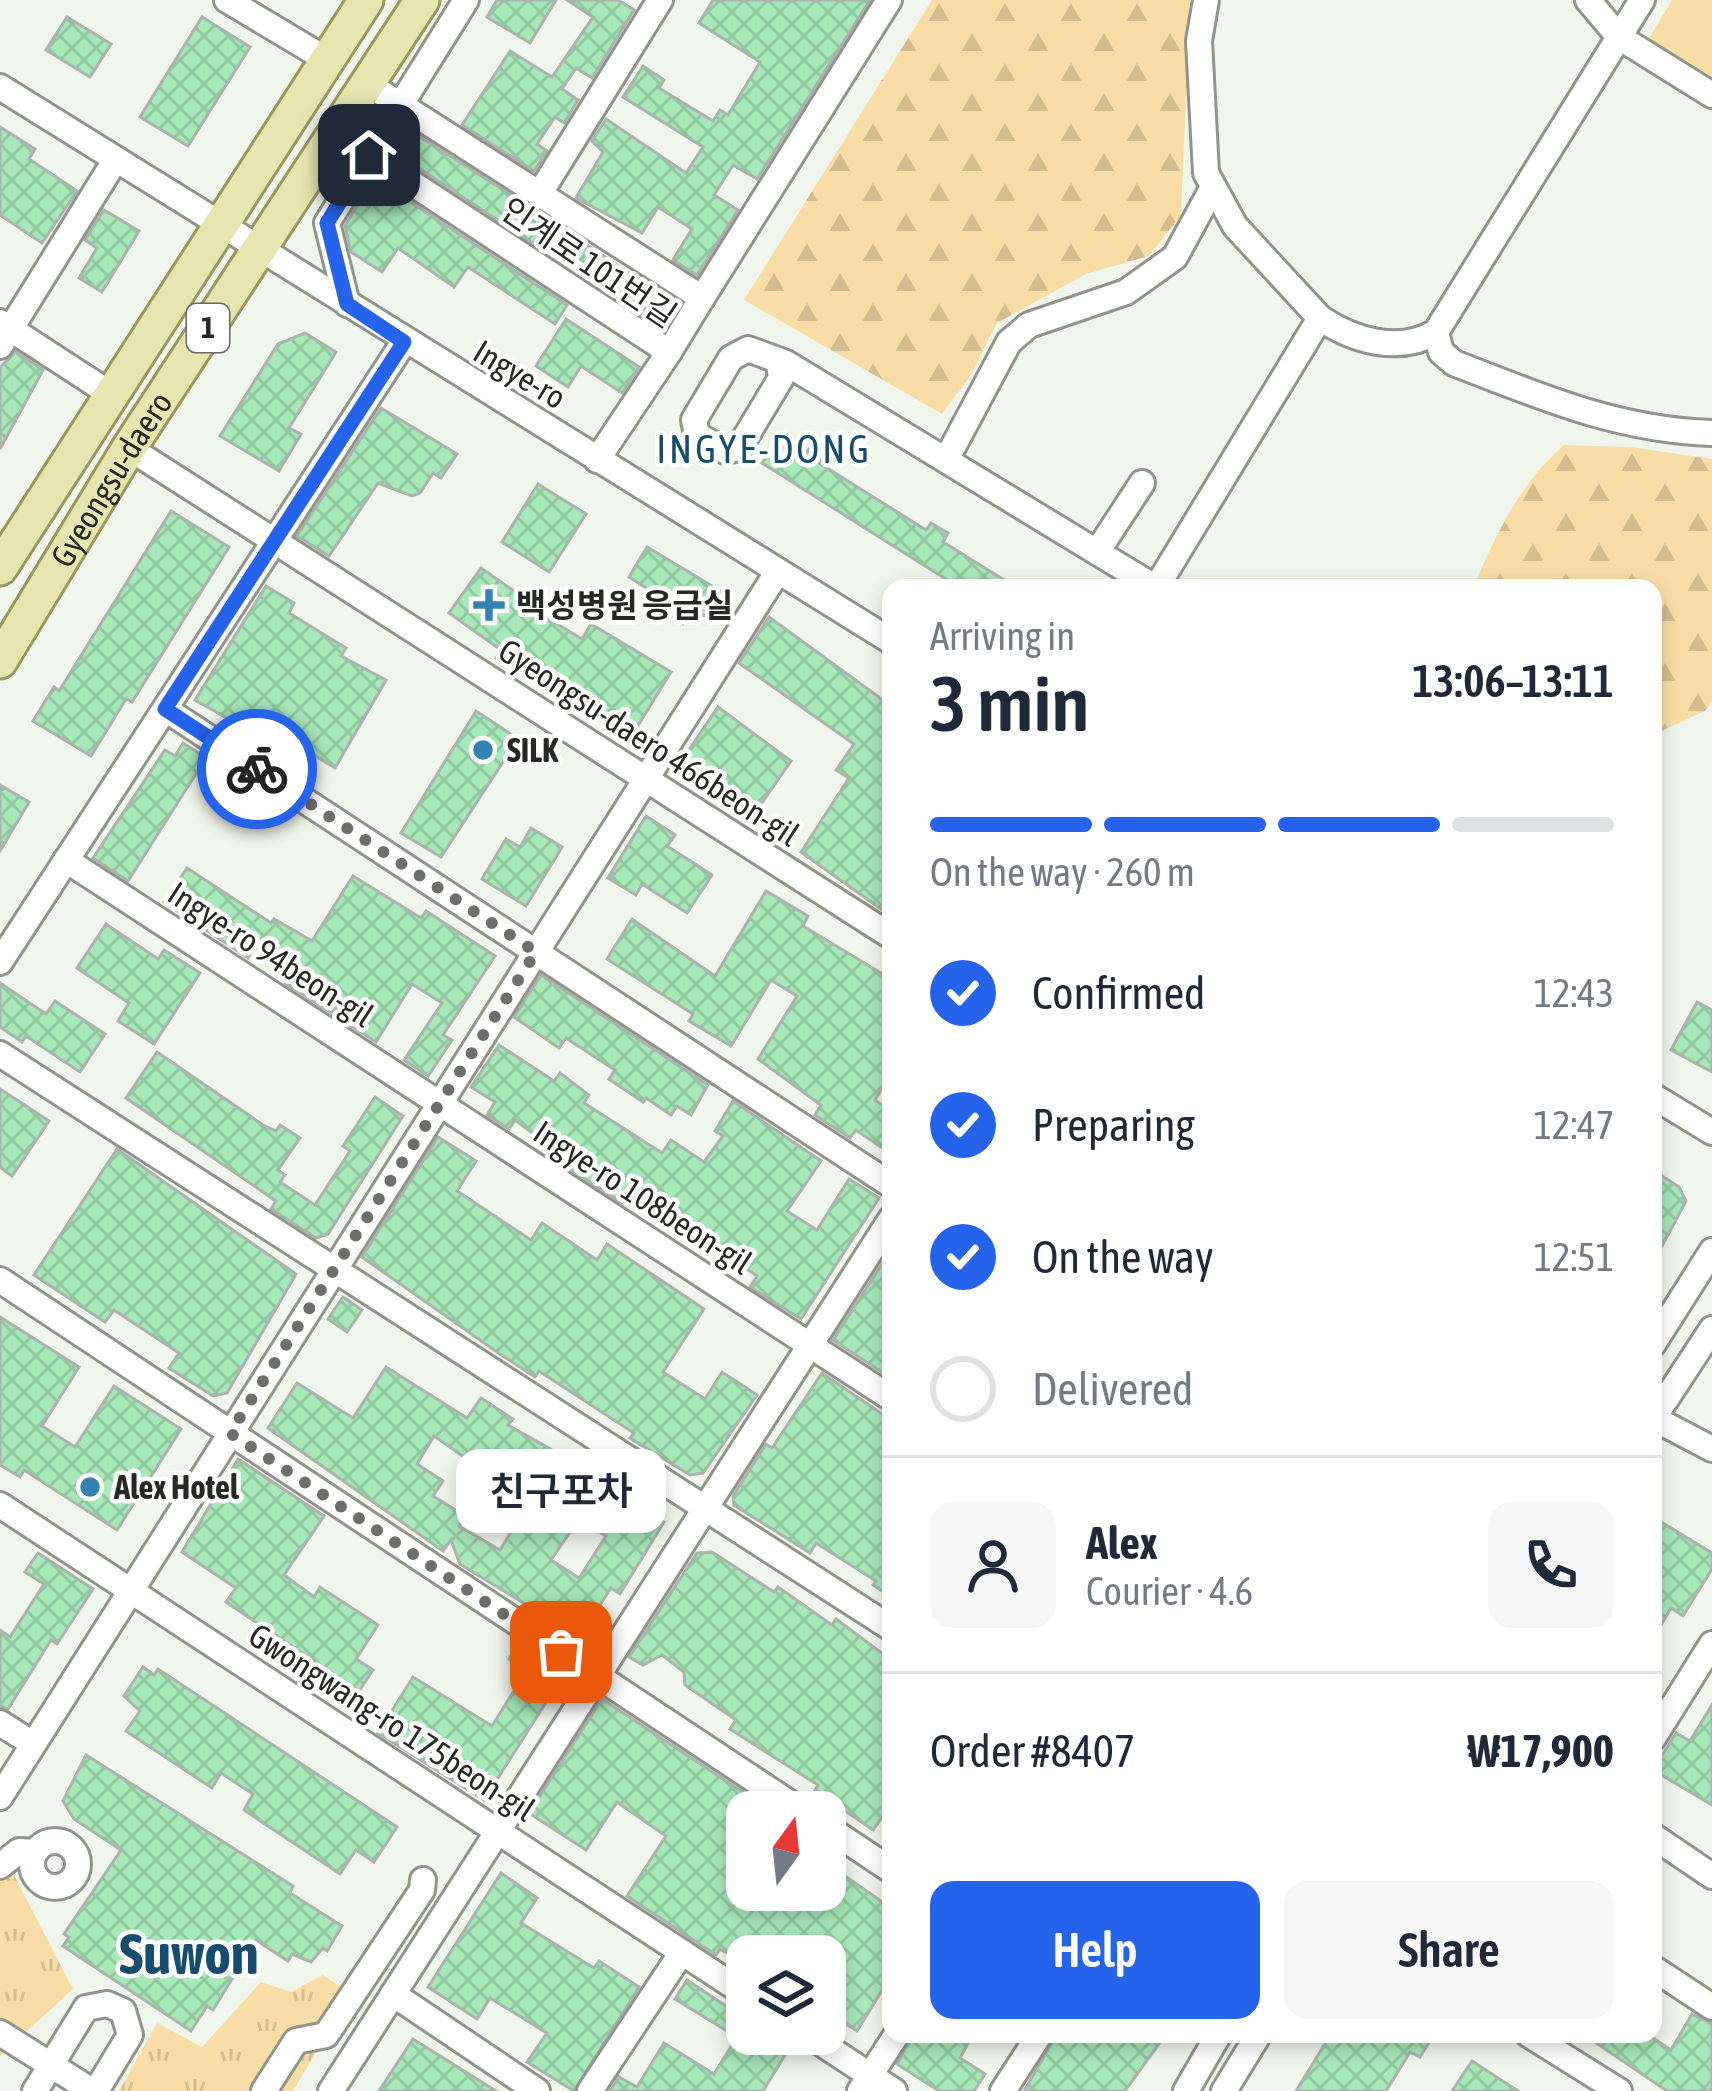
<!DOCTYPE html>
<html lang="en">
<head>
<meta charset="utf-8">
<style>
  :root { --surface:#fff; --page:#f6f6f7; --text:#1f2937; --muted:#747a83; --line:#e0e1e3; --accent:#2563eb }
  body { margin:0; font-family:"Asap Condensed","Noto Sans KR",sans-serif; background:var(--page); color:var(--text); height:100vh; display:flex; flex-direction:column; font-size:45px; white-space:nowrap }
  * { box-sizing:border-box; margin:0 }
  p { font-size:39px; color:var(--muted) }
  .icon { flex:none; width:66px; height:66px; fill:none; stroke:currentColor; stroke-width:2; stroke-linecap:round; stroke-linejoin:round }
  .map { position:relative; flex:1; overflow:hidden }
  .side { position:absolute; left:882px; top:579px; width:780px; height:1464px; display:flex; flex-direction:column; background:var(--surface); border-radius:24px; box-shadow:0 6px 18px #0003 }
  .side>* { flex:none }
  .needle { width:78px; rotate:15deg }
  .buttons { position:absolute; left:726px; top:1791px; display:grid; gap:24px }
  .buttons a { display:grid; place-items:center; width:120px; height:120px; border-radius:24px; background:var(--surface); box-shadow:0 6px 18px #0003; font-size:60px }
  .pin { position:absolute; display:grid; place-items:center; width:102px; height:102px; color:#fff; margin:-51px; border-radius:24px; box-shadow:0 6px 18px #0006 }
  .courier { position:absolute; display:grid; place-items:center; width:120px; height:120px; margin:-60px; border:9px solid #2563eb; border-radius:50%; background:#fff; color:#222; box-shadow:0 3px 15px #0007 }
  .bubble { position:absolute; height:84px; border-radius:24px; background:var(--surface); box-shadow:0 6px 18px #0003; font-size:39px; font-weight:600; line-height:84px; text-align:center }
  .headline em { font-style:normal; font-weight:600 }
  .headline div { display:flex; flex-direction:column-reverse }
  .headline { display:flex; align-items:center; justify-content:space-between; height:204px; padding:0 48px }
  h1 { font-size:78px; font-weight:600; line-height:90px }
  .bar { display:grid; grid-template-columns:repeat(4,1fr); gap:18px 12px; align-content:center; height:144px; padding:0 48px }
  .bar i { height:15px; border-radius:9px; background:var(--line) }
  .bar .active { background:var(--accent) }
  .bar p { grid-column:span 4 }
  .line { display:flex; align-items:center; gap:30px; padding:0 48px; border-top:3px solid var(--line) }
  .line div { flex:1 }
  .round { display:grid; place-items:center; flex:none; width:126px; height:126px; border-radius:24px; background:var(--page) }
  ol { padding:0 48px; list-style:none }
  li { display:flex; align-items:center; gap:36px; height:132px }
  li p { margin-inline-start:auto }
  li .icon { padding:12px; border-radius:50%; background:var(--accent); color:#fff; stroke-width:4 }
  li:last-child { color:var(--muted) }
  li i { width:66px; height:66px; border:6px solid var(--line); border-radius:50% }
  .cta { display:flex; gap:24px; margin-top:auto; padding:24px 48px }
  .cta a { flex:1; height:138px; border-radius:24px; background:var(--accent); color:#fff; font-size:48px; font-weight:600; line-height:138px; text-align:center }
  .cta a+a { background:var(--page); color:var(--text) }
  .map>svg:first-child { display:block }
</style>
</head>
<body>
<div class="map">
<svg width="1712" height="2091" viewBox="0 0 1712 2091">
  <defs>
    <pattern id="forest-firs" width="22" height="20" patternUnits="userSpaceOnUse" patternTransform="scale(3)"><rect width="22" height="20" fill="#f8dea6"/><path d="M5 1l3.5 6h-7zM16 11l3.5 6h-7z" fill="#d4be8f"/></pattern>
    <pattern id="park-tufts" width="24" height="20" patternUnits="userSpaceOnUse" patternTransform="scale(3)"><rect width="24" height="20" fill="#f8dea6"/><path d="M3 7l-1-3M5 7V3M7 7l1-3M15 17l-1-3M17 17v-4M19 17l1-3" fill="none" stroke="#d4be8f"/></pattern>
    <pattern id="building-cross-hatch" width="8" height="8" patternUnits="userSpaceOnUse" patternTransform="scale(3)"><rect width="8" height="8" fill="#a8e9ba"/><path d="M0 0l8 8M0 8l8-8" fill="none" stroke="#90c8a0"/></pattern>
  </defs>
  <rect width="100%" height="100%" fill="#f1f6ec"/>
  <polygon fill="#f8dea6" points="1672,0 1712,0 1712,79 1648,40"/>
  <g fill="url(#forest-firs)">
    <polygon points="932,0 1190,0 1181,215 1149,256 1086,274 997,323 971,375 942,414 744,300"/>
    <path d="M1564,445l67,2 81,12v242l-7,10 -52,24v-147h-180c22,-52 47,-105 91,-143z"/>
  </g>
  <g fill="url(#park-tufts)">
    <polygon points="5,1858 73,1989 0,2056 0,1866"/>
    <polygon points="323,1975 343,1989 326,2035 293,2091 119,2091 157,2023 202,2047 261,1982 291,1992"/>
  </g>
  <g fill="url(#building-cross-hatch)" stroke="#aab4ac" stroke-width="3" fill-rule="evenodd">
    <polygon points="497,0 556,0 530,43 487,17"/>
    <polygon points="567,0 618,0 634,10 592,78 576,68 562,89 578,100 564,123 555,117 537,144 547,151 534,171 462,125 510,51 552,77 593,17"/>
    <polygon points="713,0 870,0 757,179 733,165 714,195 738,210 697,275 673,260 692,229 658,207 642,233 576,198 603,152 592,141 606,119 686,173 703,147 623,97 643,66 664,80 659,88 713,121 720,110 728,115 760,62 699,23"/>
    <polygon points="67,17 111,44 90,77 46,50"/>
    <polygon points="202,17 250,47 188,146 140,117"/>
    <polygon points="0,127 35,149 29,159 77,191 42,243 0,215"/>
    <polygon points="414,133 527,205 524,209 566,238 570,233 646,285 642,292 674,312 664,329 607,291 613,282 576,256 570,264 543,244 540,248 399,155"/>
    <polygon points="374,178 567,305 555,324 468,267 454,287 398,248 382,272 351,252 345,226"/>
    <polygon points="104,210 139,231 102,292 79,278 97,248 85,240"/>
    <polygon points="566,319 639,367 622,393 581,366 568,387 536,366"/>
    <polygon points="305,333 336,352 289,428 301,434 279,471 220,436 278,344"/>
    <polygon points="16,352 43,370 0,449 0,367"/>
    <polygon points="381,408 457,454 441,478 433,473 420,493 412,496 378,483 329,556 297,536"/>
    <polygon points="776,441 803,458 811,446 824,455 819,463 926,530 931,523 948,533 943,542 1017,588 960,588 762,463"/>
    <polygon points="538,484 586,514 549,572 502,542"/>
    <polygon points="171,511 229,547 132,702 126,699 91,756 33,721 54,687 59,691"/>
    <polygon points="647,547 727,595 712,620 692,609 683,624 668,614 673,605 629,577"/>
    <polygon points="481,568 524,598 521,602 582,639 591,624 671,672 631,737 496,658 501,650 449,613"/>
    <polygon points="266,586 294,603 289,613 346,648 341,656 386,680 335,768 277,732 271,743 195,700"/>
    <polygon points="769,617 891,706 891,916 801,852 849,778 836,770 854,744 739,663"/>
    <polygon points="718,707 791,761 750,820 674,772"/>
    <polygon points="476,711 518,739 441,857 401,833"/>
    <polygon points="183,743 206,758 128,881 93,858 165,750 175,756"/>
    <polygon points="0,785 29,802 0,851"/>
    <polygon points="646,816 675,835 667,846 712,875 687,913 642,884 636,895 608,878"/>
    <polygon points="531,828 562,847 526,906 482,879 506,839 520,847"/>
    <polygon points="187,868 271,923 274,919 312,941 353,876 421,918 426,911 495,956 443,1035 452,1040 428,1076 404,1060 442,1003 412,984 376,1042 285,983 294,969 255,947 248,958 164,902"/>
    <polygon points="766,891 808,916 803,926 891,979 891,1074 875,1100 891,1111 891,1154 856,1130 850,1138 815,1115 821,1105 758,1059 797,996 771,980 731,1046 689,1021 693,1014 607,959 632,919 715,976"/>
    <polygon points="106,924 158,959 164,950 200,973 154,1044 118,1021 129,1003 77,968"/>
    <polygon points="541,975 708,1085 691,1115 677,1106 671,1115 646,1098 643,1102 609,1079 615,1070 566,1038 559,1048 514,1017"/>
    <polygon points="0,983 46,1014 55,1001 105,1034 80,1072 26,1036 22,1042 0,1027"/>
    <polygon points="1697,1002 1712,1010 1712,1072 1671,1050"/>
    <polygon points="499,1045 554,1081 560,1073 589,1095 584,1103 662,1153 671,1140 704,1162 723,1136 715,1131 733,1101 821,1161 787,1211 817,1230 849,1179 879,1198 801,1319 750,1287 757,1276 630,1190 622,1203 561,1163 565,1157 515,1120 509,1129 487,1115 495,1102 471,1087"/>
    <polygon points="157,1052 263,1125 276,1131 280,1125 300,1138 278,1170 285,1175 280,1182 315,1205 350,1151 343,1146 375,1097 403,1116 328,1234 316,1238 271,1209 276,1201 126,1098"/>
    <polygon points="0,1089 49,1121 12,1176 0,1167"/>
    <polygon points="438,1137 476,1161 457,1191 531,1240 542,1223 597,1260 607,1244 704,1309 663,1372 705,1399 722,1372 757,1395 703,1473 690,1475 630,1438 634,1433 539,1371 535,1377 497,1352 362,1257"/>
    <polygon points="117,1149 296,1274 227,1393 213,1396 169,1368 179,1353 114,1310 105,1322 34,1275"/>
    <polygon points="1653,1170 1679,1187 1686,1201 1653,1263"/>
    <polygon points="891,1250 891,1378 833,1340"/>
    <polygon points="343,1297 362,1310 347,1332 328,1319"/>
    <polygon points="0,1317 79,1367 42,1426 75,1447 114,1386 181,1429 117,1530 24,1470 20,1477 0,1465"/>
    <path d="M386,1367l81,51 14,-20 32,21 -5,6 97,55 -9,13 44,29 15,-6 9,6 -44,72 -9,-6 -32,49 -119,-73 -9,-24 -8,11 -175,-123 29,-45 56,35zM434,1436l53,37 -16,23 44,29 -15,25 -41,-24 6,-10 -32,-20 10,-15 -26,-17zM579,1519l27,17 -27,42 -28,-18z"/>
    <polygon points="822,1373 891,1420 891,1597 873,1585 876,1581 816,1543 810,1553 734,1505 733,1496 766,1444 772,1448"/>
    <polygon points="238,1459 324,1516 284,1575 314,1597 320,1587 378,1625 356,1659 373,1670 359,1691 226,1602 236,1588 182,1552"/>
    <polygon points="1653,1517 1712,1553 1712,1569 1683,1616 1671,1608 1653,1639"/>
    <polygon points="712,1552 774,1592 778,1587 832,1625 836,1619 891,1660 891,1805 873,1830 815,1790 818,1785 730,1729 736,1720 685,1685 684,1672 662,1655 643,1665 629,1657 697,1553"/>
    <polygon points="38,1553 93,1589 57,1644 51,1640 8,1709 0,1707 0,1630 10,1637 44,1584 25,1572"/>
    <polygon points="519,1643 564,1674 484,1800 378,1733 413,1677 492,1726 527,1670 509,1659"/>
    <polygon points="143,1667 154,1675 158,1669 397,1827 374,1862 356,1850 340,1874 244,1810 253,1794 221,1773 212,1788 126,1731 140,1711 124,1696"/>
    <polygon points="602,1699 773,1812 747,1812 747,1890 825,1890 825,1862 891,1908 891,1987 886,1984 857,2031 825,2011 825,1956 747,1956 747,1966 720,1949 716,1955 627,1896 666,1836 617,1802 586,1850 529,1813"/>
    <polygon points="1712,1705 1712,1805 1653,1770 1676,1733 1690,1741"/>
    <polygon points="86,1755 293,1886 290,1893 342,1926 327,1951 323,1948 311,1962 292,1954 288,1961 256,1940 213,2010 207,2006 191,2031 63,1946 69,1937 64,1934 121,1850 74,1819 63,1801"/>
    <polygon points="501,1873 537,1898 521,1923 594,1968 599,1961 639,1987 574,2091 527,2062 547,2033 490,1998 477,2019 428,1987"/>
    <polygon points="687,1980 747,2020 747,2034 769,2034 790,2047 763,2091 610,2091 619,2077 637,2087 664,2043 714,2074 737,2037 675,1999"/>
    <polygon points="1692,2014 1712,2024 1712,2091 1667,2091 1583,2034 1647,2034 1671,2050"/>
    <polygon points="913,2034 973,2034 960,2058 985,2074 974,2091 939,2091 897,2064"/>
    <polygon points="1057,2034 1166,2034 1125,2091 1024,2091"/>
    <polygon points="1331,2034 1434,2034 1420,2057 1410,2052 1386,2091 1296,2091"/>
    <polygon points="413,2039 496,2091 379,2091"/>
    <polygon points="1472,2061 1518,2091 1452,2091"/>
  </g>
  <g fill="none" stroke-linecap="round" stroke-linejoin="round">
    <defs>
      <g id="minor">
        <polyline points="227,0 329,61"/>
        <polyline points="1206,0 1199,41 1206,173 1235,226 1320,318"/>
        <polyline points="1588,0 1619,37 1712,95"/>
        <polyline points="368,84 702,298 669,352"/>
        <polyline points="0,87 891,641"/>
        <polyline points="369,155 669,352 597,460"/>
        <polyline points="540,193 660,0"/>
        <polyline points="702,298 889,0"/>
        <polyline points="347,304 327,223 466,0"/>
        <polyline points="0,322 109,393"/>
        <path d="M1436,332l5,20 13,11c87,34 164,67 258,70"/>
        <polyline points="0,346 116,159"/>
        <polyline points="779,364 781,378 739,448 725,451 697,435 694,420 731,358 748,349 786,363 1156,588"/>
        <polyline points="129,448 891,936"/>
        <polyline points="946,460 1009,342 1029,325 1126,292 1175,257 1212,189"/>
        <polyline points="1097,552 1142,483"/>
        <path d="M1156,588l164,-270c34,23 79,36 116,14l206,-332"/>
        <polyline points="165,709 891,1185"/>
        <polyline points="66,860 891,1398"/>
        <polyline points="0,962 404,342"/>
        <polyline points="0,1054 891,1628"/>
        <polyline points="1653,1096 1712,1132"/>
        <polyline points="0,1280 803,1812"/>
        <polyline points="1653,1344 1712,1251"/>
        <polyline points="1653,1418 1712,1449"/>
        <polyline points="1653,1419 1712,1329"/>
        <polyline points="0,1505 747,1995"/>
        <polyline points="0,1723 33,1744"/>
        <polyline points="1653,1738 1712,1644"/>
        <polyline points="0,1797 778,571"/>
        <polyline points="825,1826 891,1870"/>
        <polyline points="1653,1836 1712,1876"/>
        <circle cx="55" cy="1864" r="23"/>
        <polyline points="0,1866 19,1851 35,1852"/>
        <polyline points="1653,1968 1712,2007"/>
        <polyline points="393,1994 537,2091"/>
        <polyline points="0,2033 92,2091"/>
        <polyline points="807,2034 894,2091"/>
        <polyline points="1528,2034 1619,2091"/>
        <polyline points="35,2091 86,2008 107,2004 123,2011 130,2035 96,2091"/>
        <polyline points="264,2091 296,2041 326,2035 422,1890 423,1880"/>
        <polyline points="331,2091 891,1219"/>
        <polyline points="590,2091 682,1952"/>
        <polyline points="860,2091 897,2034"/>
        <polyline points="1003,2091 1040,2034"/>
        <polyline points="1186,2091 1219,2034"/>
        <polyline points="1224,2091 1259,2034"/>
      </g>
      <g id="major">
        <polyline points="0,568 366,0"/>
        <path id="s1" d="M0,661l129,-213 293,-448"/>
      </g>
    </defs>
    <use href="#minor" stroke="#90958c" stroke-width="30"/>
    <use href="#major" stroke="#98985e" stroke-width="39"/>
    <use href="#minor" stroke="#fff" stroke-width="24"/>
    <use href="#major" stroke="#e6e6b1" stroke-width="33"/>
  </g>
  <g fill="none" stroke-linecap="round" stroke-linejoin="round">
    <polyline stroke="#6d706a" stroke-width="12" stroke-dasharray="0 21.6" points="257,769 536,952 230,1433 561,1652"/>
    <polyline stroke="#2563eb" stroke-width="15" points="257,769 165,709 404,342 347,304 327,223 369,155"/>
  </g>
  <g fill="#3481b3" stroke="#fff" stroke-width="4.5">
    <path d="M483 587h12v12h12v12h-12v12h-12v-12h-12v-12h12z"/>
    <circle cx="483" cy="750" r="12"/>
    <circle cx="90" cy="1487" r="12"/>
  </g>
  <g text-anchor="middle" stroke-width="9" stroke-linejoin="round" paint-order="stroke">
    <rect fill="#fff" stroke="#676866" stroke-width="3" x="187" y="304" width="42" height="48" rx="9"/>
    <g font-size="30" font-weight="bold" fill="#262824">
      <text x="208" y="338">1</text>
    </g>
    <g font-size="33" fill="#262824" stroke="#fff">
      <text transform="translate(589 262) rotate(34)" y="12">인계로 101번길</text>
      <text transform="translate(520 374) rotate(31)" y="12">Ingye-ro</text>
      <text dy="12" stroke="none"><textPath href="#s1" startOffset="213">Gyeongsu-daero</textPath></text>
      <text transform="translate(649 742) rotate(33)" y="12">Gyeongsu-daero 466beon-gil</text>
      <text transform="translate(271 954) rotate(33)" y="12">Ingye-ro 94beon-gil</text>
      <text transform="translate(643 1197) rotate(33)" y="12">Ingye-ro 108beon-gil</text>
      <text transform="translate(392 1722) rotate(33)" y="12">Gwongwang-ro 175beon-gil</text>
    </g>
    <g font-size="33" font-weight="bold" fill="#262824" stroke="#fff" text-anchor="start">
      <text x="516" y="617">백성병원 응급실</text>
      <text x="507" y="762">SILK</text>
      <text x="114" y="1499">Alex Hotel</text>
    </g>
    <g font-size="39" letter-spacing="3" fill="#174c6f" stroke="#fff">
      <text x="764" y="463">INGYE-DONG</text>
    </g>
    <g font-size="57" font-weight="bold" fill="#174c6f" stroke="#fff">
      <text x="189" y="1974">Suwon</text>
    </g>
  </g>
</svg>
<div class="buttons">
<a><svg class="needle" viewBox="-14 -14 28 28"><path d="M0-13l5 13h-10z" fill="#e53935"/><path d="M0 13l5-13h-10z" fill="#747a83"/></svg></a>
<a><svg class="icon" aria-label="layers" viewBox="0 0 24 24"><path d="M12 4l9 5-9 5-9-5zM3 14l9 5 9-5"/></svg></a>
</div>
<div class="pin" style="left:561px;top:1652px;background:#ea580c"><svg class="icon" aria-label="bag" viewBox="0 0 24 24"><path d="M5 8h14l-1 12H6zM9 8a3 3 0 0 1 6 0"/></svg></div>
<div class="pin" style="left:369px;top:155px;background:#1f2937"><svg class="icon" aria-label="home" viewBox="0 0 24 24"><path d="M3 11l9-7 9 7M6 9v11h12V9"/></svg></div>
<div class="courier" style="left:257px;top:769px"><svg class="icon" aria-label="bike" viewBox="0 0 24 24"><circle cx="6" cy="16" r="4"/><circle cx="18" cy="16" r="4"/><path d="M6 16l4-8h5l3 8M10 8l3 8H6M13 5h3"/></svg></div>
<div class="bubble" style="left:456px;top:1449px;width:210px">친구포차</div>
<section class="side">
<div class="headline"><div><h1>3 min</h1><p>Arriving in</p></div><em>13:06–13:11</em></div>
<div class="bar"><i class="active"></i><i class="active"></i><i class="active"></i><i></i><p>On the way · 260 m</p></div>
<ol>
<li><svg class="icon" aria-label="check" viewBox="0 0 24 24"><path d="M5 12l5 5 9-10"/></svg>Confirmed<p>12:43</p></li>
<li><svg class="icon" aria-label="check" viewBox="0 0 24 24"><path d="M5 12l5 5 9-10"/></svg>Preparing<p>12:47</p></li>
<li><svg class="icon" aria-label="check" viewBox="0 0 24 24"><path d="M5 12l5 5 9-10"/></svg>On the way<p>12:51</p></li>
<li><i></i>Delivered</li>
</ol>
<div class="line" style="height:216px"><a class="round"><svg class="icon" aria-label="person" viewBox="0 0 24 24"><circle cx="12" cy="8" r="4"/><path d="M4 21q1-7 8-7t8 7"/></svg></a><div><b>Alex</b><p>Courier · 4.6</p></div><a class="round"><svg class="icon" aria-label="phone" viewBox="0 0 24 24"><path d="M5 4h4l2 5-3 2q2 4 5 5l2-3 5 2v4C11 20 4 13 5 4z"/></svg></a></div>
<div class="line" style="height:156px"><div>Order #8407</div><b>₩17,900</b></div>
<div class="cta"><a>Help</a><a>Share</a></div>
</section>
</div>
</body>
</html>
